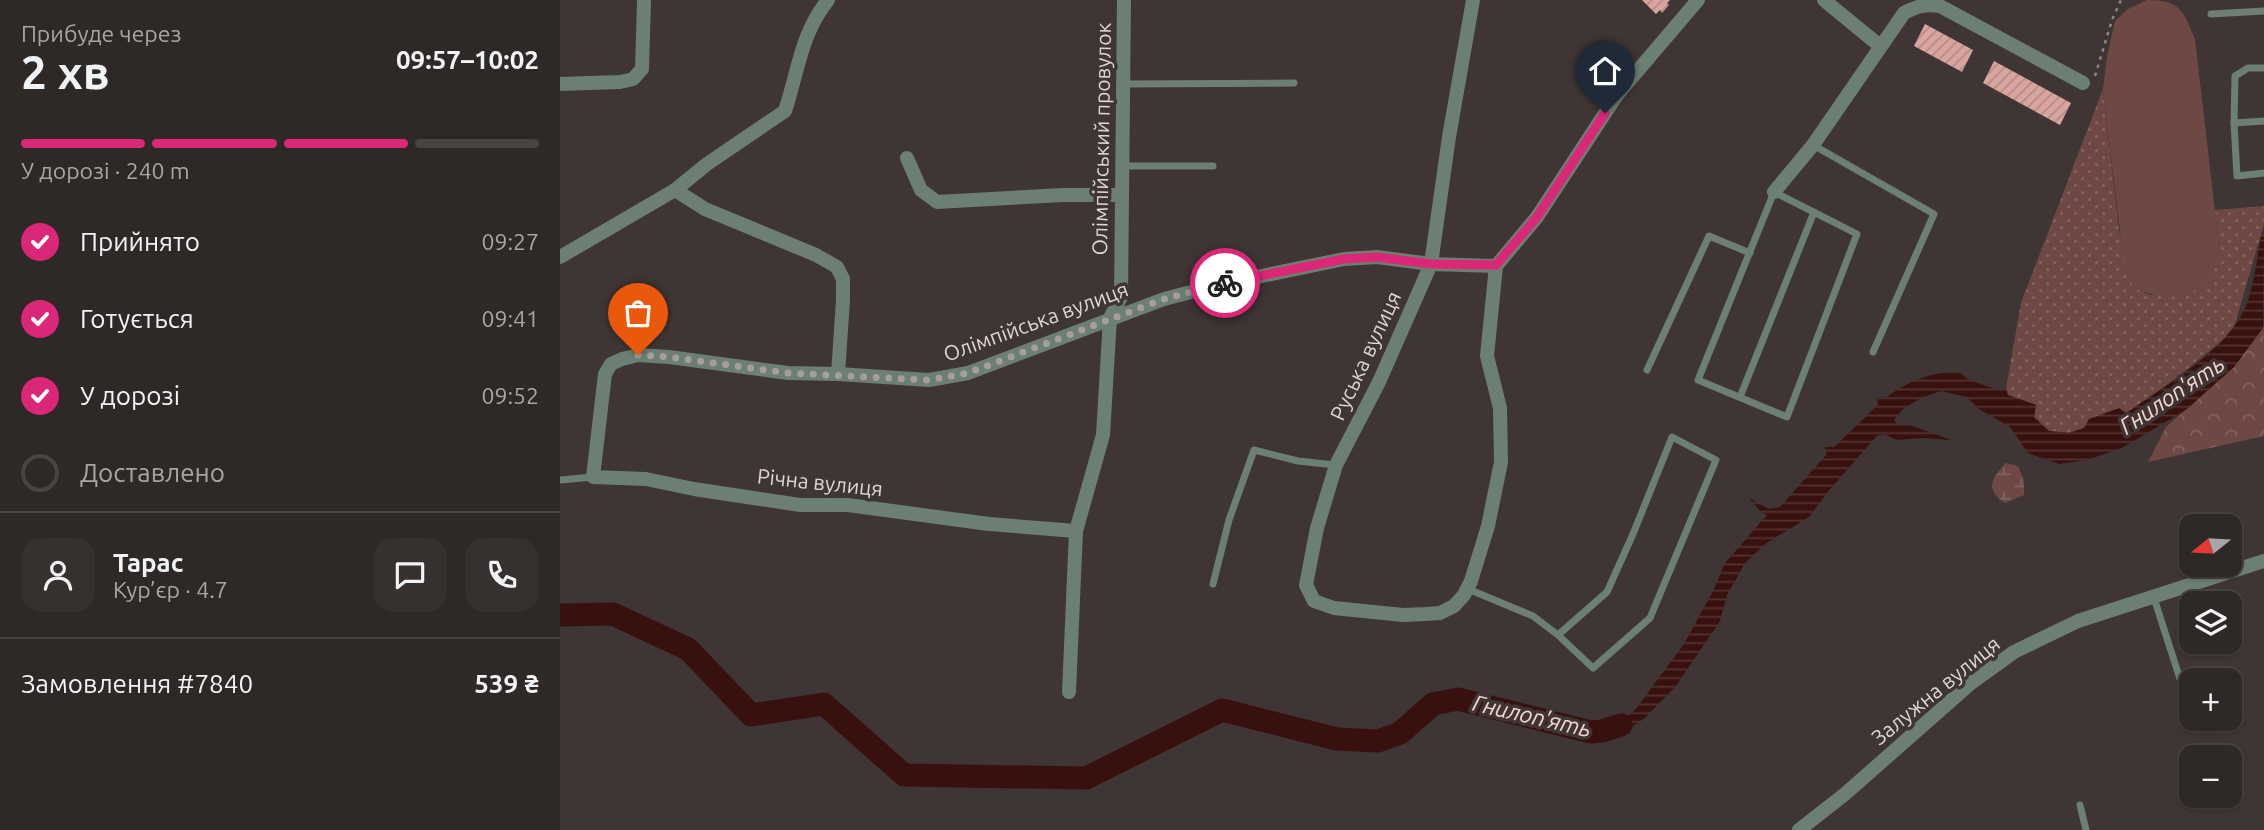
<!DOCTYPE html>
<html lang="uk">
<head>
<meta charset="utf-8">
<style>
  :root { --surface:#2e2827; --page:#36302f; --text:#f1f3f6; --muted:#a7a6a7; --line:#494444; --accent:#db2777 }
  body { margin:0; font-family:Ubuntu,sans-serif; background:var(--page); color:var(--text); height:100vh; display:flex; flex-direction:column; font-size:26px; white-space:nowrap }
  * { box-sizing:border-box; margin:0 }
  p { font-size:23px; color:var(--muted) }
  .icon { flex:none; width:38px; height:38px; fill:none; stroke:currentColor; stroke-width:2; stroke-linecap:round; stroke-linejoin:round }
  .map { position:relative; flex:1; overflow:hidden }
  .details { display:flex; flex-direction:column; background:var(--surface); width:560px }
  .details>* { flex:none }
  .needle { width:46px; rotate:252deg }
  .buttons { position:absolute; left:1619px; top:514px; display:grid; gap:14px }
  .buttons a { display:grid; place-items:center; width:63px; height:63px; border-radius:14px; background:var(--surface); box-shadow:0 2px 5px #0004,0 0 0 2px var(--line); font-size:35px }
  .pin { position:absolute; display:grid; place-items:center; width:60px; height:60px; color:#fff; margin:-72px -30px; border-radius:50% 50% 50% 0; rotate:-45deg; box-shadow:0 0 7px #0007 }
  .pin .icon { rotate:45deg }
  .courier { position:absolute; display:grid; place-items:center; width:70px; height:70px; margin:-35px; border:5px solid #db2777; border-radius:50%; background:#fff; color:#222; box-shadow:0 2px 9px #0007 }
  .head em { font-style:normal; font-weight:600 }
  .head div { display:flex; flex-direction:column-reverse }
  .head { display:flex; align-items:center; justify-content:space-between; height:119px; padding:0 21px }
  h1 { font-size:46px; font-weight:600; line-height:52px }
  .bar { display:grid; grid-template-columns:repeat(4,1fr); gap:10px 7px; align-content:center; height:84px; padding:0 21px }
  .bar i { height:9px; border-radius:5px; background:var(--line) }
  .bar .on { background:var(--accent) }
  .bar p { grid-column:span 4 }
  .line { display:flex; align-items:center; gap:18px; padding:0 21px; border-top:2px solid var(--line) }
  .line div { flex:1 }
  .round { display:grid; place-items:center; flex:none; width:74px; height:74px; border-radius:21px; background:var(--page) }
  ol { padding:0 21px; list-style:none }
  li { display:flex; align-items:center; gap:21px; height:77px }
  li p { margin-inline-start:auto }
  li .icon { padding:7px; border-radius:50%; background:var(--accent); color:#fff; stroke-width:4 }
  li:last-child { color:var(--muted) }
  li i { width:38px; height:38px; border:4px solid var(--line); border-radius:50% }
  main { display:flex; flex:1; min-height:0 }
  .map>svg:first-child { display:block }
</style>
</head>
<body>
<main>
<section class="details">
<div class="head"><div><h1>2 хв</h1><p>Прибуде через</p></div><em>09:57–10:02</em></div>
<div class="bar"><i class="on"></i><i class="on"></i><i class="on"></i><i></i><p>У дорозі · 240 m</p></div>
<ol>
<li><svg class="icon" aria-label="check" viewBox="0 0 24 24"><path d="M5 12l5 5 9-10"/></svg>Прийнято<p>09:27</p></li>
<li><svg class="icon" aria-label="check" viewBox="0 0 24 24"><path d="M5 12l5 5 9-10"/></svg>Готується<p>09:41</p></li>
<li><svg class="icon" aria-label="check" viewBox="0 0 24 24"><path d="M5 12l5 5 9-10"/></svg>У дорозі<p>09:52</p></li>
<li><i></i>Доставлено</li>
</ol>
<div class="line" style="height:126px"><a class="round"><svg class="icon" aria-label="person" viewBox="0 0 24 24"><circle cx="12" cy="8" r="4"/><path d="M4 21q1-7 8-7t8 7"/></svg></a><div><b>Тарас</b><p>Кур’єр · 4.7</p></div><a class="round"><svg class="icon" aria-label="chat" viewBox="0 0 24 24"><path d="M4 5h16v11H9l-5 4z"/></svg></a><a class="round"><svg class="icon" aria-label="phone" viewBox="0 0 24 24"><path d="M5 4h4l2 5-3 2q2 4 5 5l2-3 5 2v4C11 20 4 13 5 4z"/></svg></a></div>
<div class="line" style="height:91px"><div>Замовлення #7840</div><b>539 ₴</b></div>
</section>
<div class="map">
<svg width="1704" height="830" viewBox="0 0 1704 830">
  <defs>
    <pattern id="grass-dots" width="8" height="8" patternUnits="userSpaceOnUse" patternTransform="scale(1.75)"><rect width="8" height="8" fill="#6e4944"/><path d="M2 2h.1M6 6h.1" fill="none" stroke="#82625e" stroke-width="1.8" stroke-linecap="round"/></pattern>
    <pattern id="forest-crowns" width="20" height="18" patternUnits="userSpaceOnUse" patternTransform="scale(1.75)"><rect width="20" height="18" fill="#6e4944"/><path d="M2 6a3 3 0 1 1 6 0M12 15a3 3 0 1 1 6 0" fill="none" stroke="#82625e"/></pattern>
    <pattern id="wetland-marsh" width="20" height="14" patternUnits="userSpaceOnUse" patternTransform="scale(1.75)"><rect width="20" height="14" fill="#6e4944"/><path d="M1 5h8M5 5V1M11 12h8M15 12V8" fill="none" stroke="#82625e"/></pattern>
    <pattern id="water-rules" width="6" height="5" patternUnits="userSpaceOnUse" patternTransform="scale(1.75)"><rect width="6" height="5" fill="#38110e"/><path d="M0 2.5h6" fill="none" stroke="#543330"/></pattern>
    <pattern id="building-hatch" width="6" height="6" patternUnits="userSpaceOnUse" patternTransform="scale(1.75)"><rect width="6" height="6" fill="#d9a59e"/><path d="M-1 1l2-2M0 6l6-6M5 7l2-2" fill="none" stroke="#b48c86"/></pattern>
  </defs>
  <rect width="100%" height="100%" fill="#3e3534"/>
  <polygon fill="url(#grass-dots)" points="1543,89 1559,231 1573,287 1590,295 1625,295 1660,255 1655,210 1704,206 1704,224 1675,324 1668,336 1616,378 1566,414 1509,433 1489,431 1474,417 1476,405 1448,395 1446,389 1461,303"/>
  <polygon fill="url(#forest-crowns)" points="1704,326 1704,436 1588,462 1606,427 1674,367"/>
  <path fill="url(#wetland-marsh)" d="M1446,463l12,3 6,14v15l-19,8c-20,-13 -14,-25 1,-40z"/>
  <path fill="#6e4944" d="M1587,0c34,0 36,11 48,39l25,216c-12,43 -49,51 -87,32l-9,-22 -21,-176 4,-33 8,-35 13,-12z"/>
  <path fill="url(#water-rules)" d="M1701,237h3l-1,91 -29,39 -47,42 -65,39 -35,12 -28,4 -31,-11 -18,-26 -31,-18 -12,-12 -26,-6 -20,7 -18,11 -9,11 4,5h12l41,15 -28,-2 -26,2 -13,-6 -7,2 -47,53 -21,28 -44,27 -20,19 -18,32 -7,26 -44,65 -31,32 -12,8 -15,7 -14,1 -13,-2 32,-13 12,-9 49,-66 29,-53 12,-28 42,-48 -7,-4 -11,-13 20,11 11,-2 47,-53 -2,-7h9l44,-42 -1,-8 7,2c22,-17 47,-28 75,-27l10,8 32,11 5,-2 2,6 28,10 -2,12 15,14 20,2 15,-5 5,-9 30,-11 7,5c40,-28 100,-61 120,-107 8,-21 11,-47 15,-69z"/>
  <g fill="none" stroke-linecap="round" stroke-linejoin="round">
    <polyline stroke="#38110e" stroke-width="23" points="0,615 53,614 128,649 191,715 264,704 344,775 526,778 662,710 777,739 818,741 840,733 873,704 898,699 1031,732 1042,731 1061,725"/>
  </g>
  <g fill="url(#building-hatch)">
    <polygon points="1082,0 1110,0 1107,3 1109,5 1102,13 1100,10 1096,14"/>
    <polygon points="1365,24 1413,50 1402,72 1354,46"/>
    <polygon points="1434,61 1511,103 1500,125 1423,83"/>
  </g>
  <g fill="none" stroke-linecap="round" stroke-linejoin="round">
    <polyline stroke="#8e8685" stroke-width="2.5" stroke-dasharray="3.5 5" stroke-linecap="butt" points="1535,76 1552,20 1561,0"/>
    <g stroke="#6c7f73" stroke-width="7">
      <polyline points="1651,14 1704,11"/>
      <polyline points="1704,68 1688,68 1675,76 1674,123 1704,121"/>
      <polyline points="564,84 734,83"/>
      <polyline points="1674,123 1677,176 1704,173"/>
      <polyline points="1253,145 1374,214 1313,352"/>
      <polyline points="562,166 653,166"/>
      <polygon points="1214,192 1297,234 1227,417 1138,380"/>
      <polyline points="1087,370 1149,236 1190,253"/>
      <polyline points="1180,397 1254,212"/>
      <polyline points="0,480 33,477"/>
      <polyline points="653,584 669,520 694,450 738,461 775,465"/>
      <polyline points="908,589 973,616 998,635 1047,592 1073,534 1112,437 1156,460 1090,618 1033,668 998,635"/>
      <polyline points="1594,598 1629,707"/>
      <polyline points="1520,805 1526,830"/>
    </g>
    <g stroke="#6c7f73" stroke-width="14">
      <polyline points="913,0 889,137 871,264 819,382 776,465 757,528 746,585 754,601 774,608 843,615 866,614 880,613 894,606 904,595 911,581 928,526 941,462 940,408 927,356 936,266 977,217 1057,95 1138,0"/>
      <polyline points="1264,0 1320,46"/>
      <polyline points="0,84 60,82 73,79 82,69 84,0"/>
      <polyline points="347,158 361,190 377,202 503,195 562,195"/>
      <path d="M115,190l32,-26 78,-53c13,-39 16,-78 43,-111"/>
      <path d="M1214,192l39,-47 91,-132c13,-7 21,-9 36,-7l143,77"/>
      <polyline points="0,257 115,190 145,209 256,255 277,267 283,279 283,300 278,374 369,380 408,373 604,299 658,285 784,259 817,257 871,264 936,266"/>
      <polyline points="278,374 228,373 109,357 78,355 62,359 51,364 45,374 33,477 86,479 134,489 240,505 288,505 429,524 516,531"/>
      <polyline points="509,692 516,531 543,435 550,318 561,297 564,0"/>
      <polyline points="1239,830 1285,794 1411,683 1454,652 1518,621 1704,561"/>
    </g>
  </g>
  <g fill="none" stroke-linecap="round" stroke-linejoin="round">
    <polyline stroke="#a69e9e" stroke-width="7" stroke-dasharray="0 12.6" points="78,355 109,357 228,373 369,380 408,373 604,299 665,283"/>
    <polyline stroke="#db2777" stroke-width="9" points="665,283 784,259 817,257 871,264 936,265 977,217 1045,113"/>
  </g>
  <g text-anchor="middle" stroke-width="7" stroke-linejoin="round" paint-order="stroke">
    <g font-size="21" fill="#ded7d7" stroke="#3e3534">
      <text transform="translate(542 139) rotate(-89)" y="7">Олімпійський провулок</text>
      <text transform="translate(476 322) rotate(-20)" y="7">Олімпійська вулиця</text>
      <text transform="translate(806 356) rotate(-65)" y="7">Руська вулиця</text>
      <text transform="translate(260 483) rotate(6)" y="7">Річна вулиця</text>
      <text transform="translate(1376 691) rotate(-39)" y="7">Залужна вулиця</text>
    </g>
    <g font-size="23" font-style="italic" fill="#f5d5d0" stroke="#3e3534">
      <text transform="translate(1612 395) rotate(-34)" y="8">Гнилоп'ять</text>
      <text transform="translate(972 716) rotate(13)" y="8">Гнилоп'ять</text>
    </g>
  </g>
</svg>
<div class="buttons">
<a><svg class="needle" viewBox="-14 -14 28 28"><path d="M0-13l5 13h-10z" fill="#e53935"/><path d="M0 13l5-13h-10z" fill="#a7a6a7"/></svg></a>
<a><svg class="icon" aria-label="layers" viewBox="0 0 24 24"><path d="M12 4l9 5-9 5-9-5zM3 14l9 5 9-5"/></svg></a>
<a>+</a>
<a>−</a>
</div>
<div class="pin" style="left:78px;top:355px;background:#ea580c"><svg class="icon" aria-label="bag" viewBox="0 0 24 24"><path d="M5 8h14l-1 12H6zM9 8a3 3 0 0 1 6 0"/></svg></div>
<div class="pin" style="left:1045px;top:113px;background:#1f2937"><svg class="icon" aria-label="home" viewBox="0 0 24 24"><path d="M3 11l9-7 9 7M6 9v11h12V9"/></svg></div>
<div class="courier" style="left:665px;top:283px"><svg class="icon" aria-label="bike" viewBox="0 0 24 24"><circle cx="6" cy="16" r="4"/><circle cx="18" cy="16" r="4"/><path d="M6 16l4-8h5l3 8M10 8l3 8H6M13 5h3"/></svg></div>
</div>
</main>
</body>
</html>
